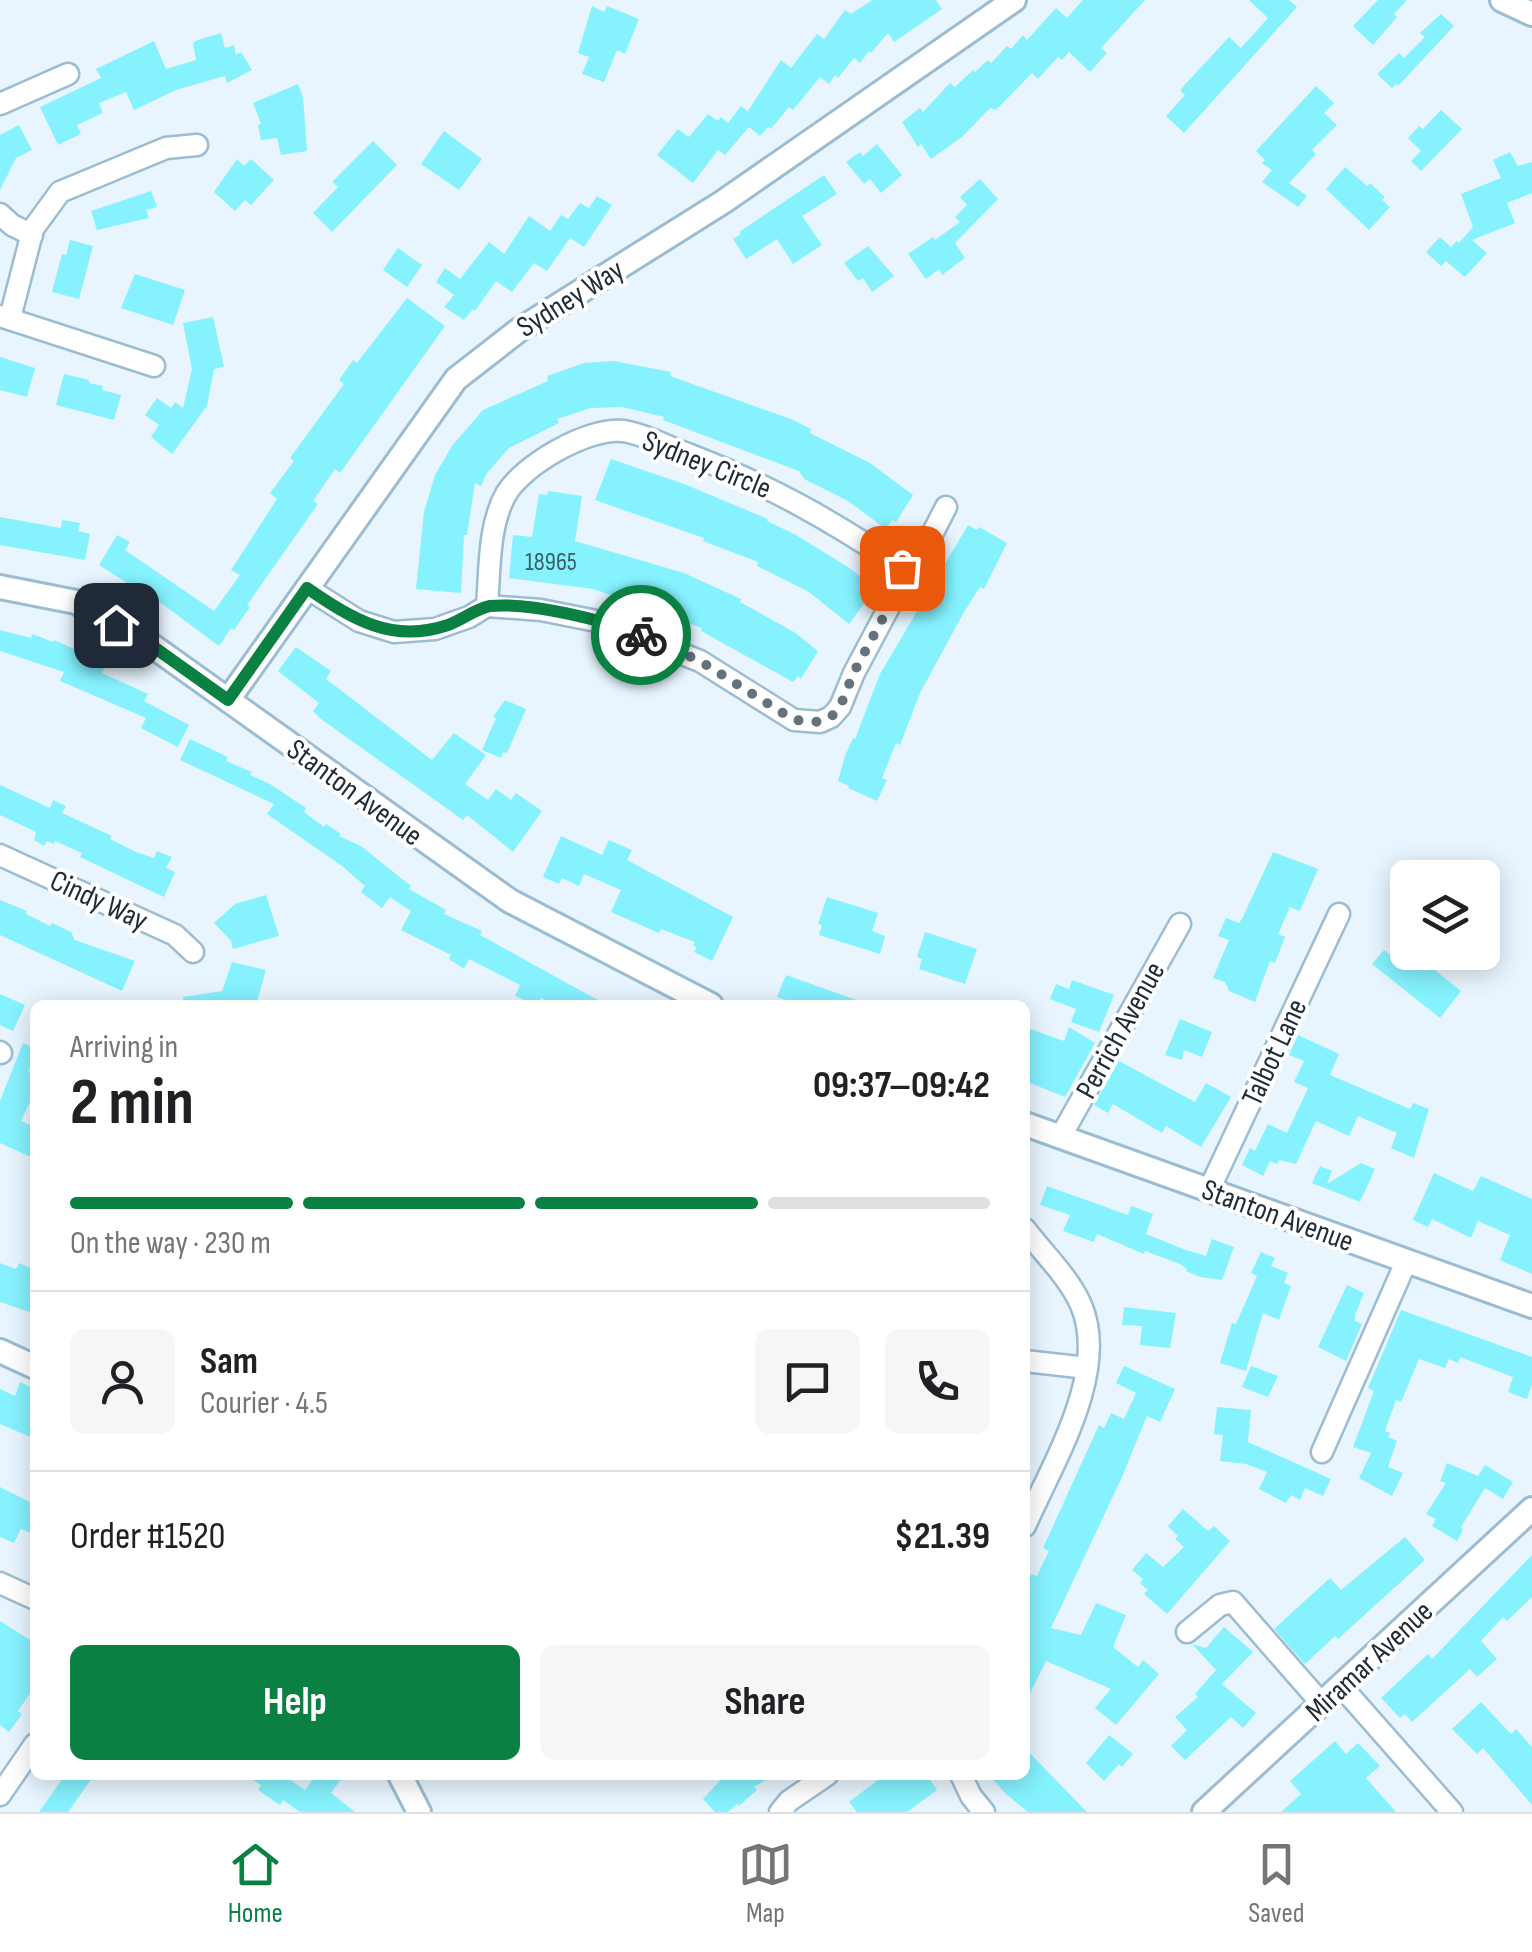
<!DOCTYPE html>
<html lang="en">
<head>
<meta charset="utf-8">
<style>
  :root { --surface:#fff; --page:#f6f6f6; --text:#202124; --muted:#757577; --line:#e0e0e0; --accent:#0b8043 }
  body { margin:0; font-family:"Sofia Sans Condensed",sans-serif; background:var(--page); color:var(--text); height:100vh; display:flex; flex-direction:column; font-size:38px; white-space:nowrap }
  * { box-sizing:border-box; margin:0 }
  p { font-size:32px; color:var(--muted) }
  .icon { flex:none; width:55px; height:55px; fill:none; stroke:currentColor; stroke-width:2; stroke-linecap:round; stroke-linejoin:round }
  .map { position:relative; flex:1; overflow:hidden }
  .sheet { position:absolute; left:30px; top:1000px; width:1000px; height:780px; display:flex; flex-direction:column; background:var(--surface); border-radius:15px; box-shadow:0 5px 25px #0003 }
  .sheet>* { flex:none }
  .buttons { position:absolute; left:1390px; top:860px; display:grid; gap:20px }
  .buttons a { display:grid; place-items:center; width:110px; height:110px; border-radius:15px; background:var(--surface); box-shadow:0 5px 25px #0003; font-size:50px }
  .pin { position:absolute; display:grid; place-items:center; width:85px; height:85px; color:#fff; margin:-42px; border-radius:20px; box-shadow:0 5px 15px #0006 }
  .courier { position:absolute; display:grid; place-items:center; width:100px; height:100px; margin:-50px; border:8px solid #0b8043; border-radius:50%; background:#fff; color:#222; box-shadow:0 2px 12px #0007 }
  .overview em { font-style:normal; font-weight:700 }
  .overview div { display:flex; flex-direction:column-reverse }
  .overview { display:flex; align-items:center; justify-content:space-between; height:170px; padding:0 40px }
  h1 { font-size:65px; font-weight:700; line-height:75px }
  .bar { display:grid; grid-template-columns:repeat(4,1fr); gap:15px 10px; align-content:center; height:120px; padding:0 40px }
  .bar i { height:12px; border-radius:8px; background:var(--line) }
  .bar .active { background:var(--accent) }
  .bar p { grid-column:span 4 }
  .line { display:flex; align-items:center; gap:25px; padding:0 40px; border-top:2px solid var(--line) }
  .line div { flex:1 }
  .round { display:grid; place-items:center; flex:none; width:105px; height:105px; border-radius:15px; background:var(--page) }
  .button { display:flex; gap:20px; margin-top:auto; padding:20px 40px }
  .button a { flex:1; height:115px; border-radius:15px; background:var(--accent); color:#fff; font-size:40px; font-weight:700; line-height:115px; text-align:center }
  .button a+a { background:var(--page); color:var(--text) }
  .menu { display:flex; justify-content:space-around; align-items:center; height:140px; border-top:2px solid var(--line); background:var(--surface); font-size:28px; color:var(--muted) }
  .menu a { display:grid; justify-items:center; gap:5px }
  .menu .active { color:var(--accent) }
  .map>svg:first-child { display:block }
</style>
</head>
<body>
<div class="map">
<svg width="1532" height="1812" viewBox="0 0 1532 1812">
  <rect width="100%" height="100%" fill="#e8f5fe"/>
  <g fill="#85f2fe">
    <polygon points="872,0 936,0 942,9 894,42 888,33 871,53 869,51 860,63 854,58 838,78 835,75 829,84 820,77 793,110 789,107 771,129 768,127 760,136 749,127 725,155 718,150 693,183 657,155 678,129 689,137 708,114 718,121 721,117 728,123 741,106 748,111 781,60 791,68 817,34 824,39 845,10 851,14"/>
    <polygon points="1083,0 1145,0 1101,48 1107,53 1090,72 1069,52 1062,60 1058,57 1038,79 1032,73 996,110 990,108 962,137 931,159 921,144 918,147 902,122 920,108 923,112 950,83 955,87 973,70 975,72 988,60 991,63 1007,46 1011,49 1023,35 1027,40 1056,8 1067,18"/>
    <polygon points="1249,0 1289,0 1297,7 1184,133 1166,116 1185,95 1180,90 1229,37 1241,48 1268,18"/>
    <polygon points="1378,0 1407,0 1394,14 1397,17 1373,45 1353,26"/>
    <polygon points="592,6 604,12 607,6 639,19 625,54 617,50 604,82 582,74 589,57 578,53"/>
    <polygon points="1441,14 1454,26 1398,86 1396,84 1392,88 1377,74 1399,53 1404,58 1425,37 1420,33"/>
    <polygon points="221,33 225,48 234,45 236,55 241,52 252,70 227,83 225,76 176,90 134,110 126,92 99,103 103,113 77,125 81,134 58,145 40,107 101,78 96,69 154,41 166,69 196,60 193,44 195,41"/>
    <polygon points="298,84 303,97 307,151 281,155 277,138 261,140 258,125 261,124 253,103"/>
    <polygon points="1316,86 1334,103 1324,113 1337,125 1312,150 1316,154 1289,183 1307,196 1298,207 1262,182 1272,170 1262,163 1265,160 1256,151"/>
    <polygon points="1441,110 1462,129 1421,171 1411,161 1421,151 1408,138 1419,126 1423,129"/>
    <polygon points="19,125 32,150 16,158 0,190 0,135"/>
    <polygon points="444,131 482,159 459,190 421,164"/>
    <polygon points="373,141 397,165 332,232 313,213 338,187 332,182"/>
    <polygon points="877,144 902,175 881,193 870,179 864,184 846,162 860,152 863,156"/>
    <polygon points="1510,152 1518,166 1532,162 1532,193 1507,203 1515,223 1472,240 1487,253 1465,277 1446,261 1441,266 1426,252 1440,237 1451,247 1457,241 1459,243 1473,227 1461,194 1501,178 1493,160"/>
    <polygon points="237,159 244,166 251,159 274,180 251,205 245,200 235,211 214,192"/>
    <polygon points="1345,167 1367,186 1370,183 1385,197 1382,200 1390,207 1369,230 1326,189"/>
    <polygon points="824,175 837,194 802,216 822,245 793,264 777,239 746,259 733,239 741,234 739,232"/>
    <polygon points="980,179 998,199 955,243 965,258 942,275 939,269 926,279 908,254 933,237 935,240 960,222 955,217 967,205 960,197"/>
    <polygon points="151,191 157,207 146,210 149,218 97,230 91,211"/>
    <polygon points="597,196 612,205 584,247 570,238 547,271 534,263 512,292 496,281 475,311 473,309 464,320 444,307 454,295 436,282 445,268 460,279 489,242 504,254 529,216 550,231 561,215 568,219 580,203 589,208"/>
    <polygon points="70,240 93,246 79,299 52,292 62,254 66,255"/>
    <polygon points="868,246 894,276 872,292 863,278 858,281 844,263"/>
    <polygon points="398,248 422,265 407,287 383,270"/>
    <polygon points="135,274 185,290 173,325 121,308"/>
    <polygon points="407,298 445,326 340,473 335,469 313,501 318,504 247,605 250,607 234,630 231,628 219,646 150,595 149,597 99,565 117,535 130,542 125,550 214,611 240,575 231,570 277,499 270,493 294,461 290,458 344,384 339,380 353,360 357,363"/>
    <polygon points="213,317 224,367 214,369 207,406 172,454 151,437 159,425 145,415 157,398 171,408 175,402 183,408 192,369 183,323"/>
    <polygon points="0,357 35,368 27,397 0,390"/>
    <polygon points="614,361 671,372 670,376 791,419 811,429 810,433 870,463 913,495 896,522 892,520 886,529 848,501 804,479 799,471 663,420 664,417 622,407 591,408 557,419 559,423 509,448 487,473 481,486 475,483 467,535 464,535 461,593 416,589 424,512 435,475 452,446 483,410 548,381 547,376 584,363"/>
    <polygon points="64,374 89,380 89,383 103,386 102,390 121,395 114,420 56,405"/>
    <polygon points="611,459 684,484 768,519 767,521 796,535 848,567 873,586 866,595 869,597 849,624 809,592 757,566 758,562 703,541 704,538 595,500"/>
    <polygon points="548,491 582,496 575,541 684,573 741,599 740,602 794,632 818,651 801,679 798,676 793,682 701,631 702,628 664,614 593,589 509,578 513,535 532,537 539,494 547,495"/>
    <polygon points="0,517 61,528 62,520 80,523 78,531 90,534 85,560 0,545"/>
    <polygon points="968,525 977,530 979,527 1007,543 984,589 980,587 964,612 920,693 900,745 896,743 882,778 887,780 877,801 848,788 849,786 838,781 845,756 853,738 855,739 880,674"/>
    <polygon points="0,630 31,638 32,634 53,642 54,640 90,656 88,660 105,667 102,673 148,694 144,701 189,725 178,747 141,728 146,718 60,681 64,672 0,651"/>
    <polygon points="296,647 331,671 326,679 432,760 454,733 486,755 465,784 488,800 496,789 511,800 516,793 542,811 513,852 467,815 463,820 321,719 313,711 319,703 278,671"/>
    <polygon points="505,700 526,709 507,753 503,752 501,758 482,750 496,718 493,717"/>
    <polygon points="190,739 228,757 226,761 252,772 250,775 270,784 306,808 304,812 324,827 326,824 341,834 339,836 361,846 411,886 409,889 446,910 444,914 482,931 480,935 607,1005 555,1005 541,998 536,1005 515,996 520,985 469,959 464,969 449,959 451,955 401,930 411,911 390,897 382,908 361,892 365,886 342,866 267,814 274,804 180,760"/>
    <polygon points="0,785 50,808 53,800 66,806 62,813 112,836 110,839 136,852 154,858 157,851 172,857 166,868 175,872 164,897 80,857 82,853 55,841 54,844 47,841 44,846 34,840 36,832 0,815"/>
    <polygon points="561,836 602,855 609,840 632,850 627,860 733,917 712,961 694,952 697,947 693,946 695,942 661,929 659,933 611,912 621,890 584,874 579,886 562,878 559,884 543,877"/>
    <polygon points="1273,852 1318,869 1300,911 1290,907 1278,934 1285,937 1275,963 1270,961 1255,1002 1229,991 1225,982 1213,978 1229,940 1218,936 1226,918 1239,923 1242,919"/>
    <polygon points="266,895 279,936 233,949 231,941 214,923 235,904"/>
    <polygon points="827,897 878,913 872,931 885,936 880,954 819,935 822,925 818,924"/>
    <polygon points="0,900 27,911 26,914 50,926 52,923 71,932 75,940 135,961 122,991 0,935"/>
    <polygon points="925,932 977,949 965,984 919,969 922,959 917,957"/>
    <polygon points="1384,950 1397,960 1403,952 1420,952 1429,959 1426,963 1461,991 1440,1018 1372,964"/>
    <polygon points="232,962 266,970 256,1005 184,1005 183,997 222,991"/>
    <polygon points="786,975 865,1003 865,1005 801,1005 777,997"/>
    <polygon points="1072,980 1114,995 1099,1032 1071,1022 1076,1009 1050,999 1056,984 1069,989"/>
    <polygon points="0,994 25,1005 13,1031 0,1025"/>
    <polygon points="1180,1019 1212,1032 1202,1057 1184,1050 1182,1060 1165,1055"/>
    <polygon points="1025,1027 1064,1041 1069,1027 1095,1043 1065,1097 1025,1081"/>
    <polygon points="1298,1035 1339,1054 1330,1075 1410,1109 1413,1103 1429,1109 1414,1158 1391,1148 1397,1133 1358,1116 1349,1136 1316,1121 1296,1164 1279,1160 1277,1164 1270,1161 1263,1176 1242,1165 1250,1148 1255,1151 1268,1124 1287,1133 1308,1088 1294,1082 1304,1061 1289,1055"/>
    <polygon points="23,1043 35,1048 35,1057 28,1072 35,1076 35,1091 21,1121 35,1127 35,1159 0,1143 0,1101"/>
    <polygon points="1119,1061 1195,1102 1206,1083 1231,1097 1201,1147 1166,1126 1162,1133 1113,1104 1108,1113 1094,1105"/>
    <polygon points="1361,1163 1375,1169 1360,1202 1312,1183 1320,1166 1332,1171 1327,1184"/>
    <polygon points="1434,1173 1473,1191 1481,1176 1532,1199 1532,1274 1500,1260 1510,1235 1478,1221 1471,1238 1432,1219 1428,1227 1413,1220"/>
    <polygon points="1047,1186 1128,1215 1131,1206 1153,1214 1146,1234 1186,1250 1206,1256 1212,1239 1234,1247 1222,1280 1200,1277 1186,1271 1187,1269 1180,1264 1145,1251 1144,1254 1097,1234 1094,1242 1063,1231 1070,1215 1040,1205"/>
    <polygon points="1261,1252 1275,1258 1271,1266 1288,1273 1284,1283 1291,1286 1279,1320 1263,1313 1246,1371 1220,1363 1232,1323 1236,1324 1257,1276 1251,1273"/>
    <polygon points="0,1263 16,1269 19,1263 35,1270 35,1314 0,1302"/>
    <polygon points="1347,1285 1364,1293 1355,1315 1355,1321 1362,1324 1346,1361 1318,1347"/>
    <polygon points="1124,1307 1176,1313 1170,1348 1140,1345 1142,1326 1122,1325"/>
    <polygon points="1401,1310 1532,1357 1532,1384 1527,1399 1508,1392 1513,1377 1460,1357 1458,1363 1449,1359 1445,1368 1419,1359 1401,1402 1396,1400 1385,1431 1390,1433 1388,1437 1397,1441 1388,1467 1403,1473 1392,1496 1359,1478 1371,1453 1353,1447 1374,1391 1368,1388"/>
    <polygon points="1124,1366 1175,1389 1160,1422 1147,1416 1122,1477 1051,1628 1081,1635 1096,1603 1126,1615 1113,1647 1138,1667 1143,1660 1159,1674 1116,1725 1095,1708 1111,1689 1046,1661 1025,1704 1025,1588 1031,1574 1037,1576 1049,1551 1043,1548 1099,1425 1104,1428 1111,1413 1124,1419 1136,1393 1116,1383"/>
    <polygon points="1251,1366 1278,1376 1268,1397 1242,1387"/>
    <polygon points="20,1382 35,1389 35,1439 0,1424 0,1389 15,1396"/>
    <polygon points="1217,1407 1251,1410 1248,1442 1331,1479 1323,1496 1305,1488 1300,1500 1291,1495 1286,1503 1259,1489 1267,1472 1246,1464 1220,1461 1223,1435 1214,1434"/>
    <polygon points="1447,1463 1478,1476 1485,1465 1513,1482 1503,1499 1485,1488 1461,1527 1463,1530 1457,1541 1432,1526 1436,1519 1426,1514 1446,1483 1440,1481"/>
    <polygon points="0,1487 30,1502 29,1505 35,1508 35,1535 21,1529 14,1543 0,1537"/>
    <polygon points="1183,1509 1208,1531 1214,1526 1230,1541 1167,1614 1144,1594 1148,1590 1140,1583 1143,1579 1132,1570 1146,1553 1163,1567 1184,1547 1175,1539 1178,1536 1168,1526"/>
    <polygon points="1405,1537 1425,1560 1338,1639 1335,1636 1305,1664 1274,1629 1330,1578 1341,1590"/>
    <polygon points="1532,1555 1532,1597 1507,1621 1503,1617 1481,1641 1497,1659 1477,1677 1470,1669 1412,1722 1405,1714 1400,1718 1381,1698 1428,1654 1432,1659"/>
    <polygon points="0,1621 35,1643 35,1686 18,1711 22,1714 9,1732 0,1725"/>
    <polygon points="1224,1627 1253,1652 1222,1684 1256,1713 1243,1728 1231,1717 1185,1760 1171,1746 1187,1730 1175,1717 1198,1697 1195,1694 1216,1670 1192,1644 1206,1648"/>
    <polygon points="1481,1702 1511,1734 1516,1729 1532,1747 1532,1805 1483,1748 1477,1754 1452,1729"/>
    <polygon points="1109,1735 1133,1754 1122,1767 1119,1764 1104,1781 1086,1763"/>
    <polygon points="1335,1741 1346,1754 1358,1743 1380,1766 1366,1778 1396,1812 1281,1812 1301,1794 1290,1781"/>
    <polygon points="1025,1748 1049,1773 1087,1812 1028,1812 1006,1794 989,1775 1025,1775"/>
    <polygon points="65,1775 94,1775 68,1812 39,1812"/>
    <polygon points="245,1775 283,1775 305,1790 316,1775 344,1775 331,1793 355,1812 300,1812 283,1800 280,1805 258,1790 261,1785"/>
    <polygon points="725,1775 774,1775 754,1787 757,1790 739,1806 737,1804 728,1812 715,1812 703,1799"/>
    <polygon points="875,1775 927,1775 937,1790 907,1812 857,1812 849,1802 878,1780"/>
  </g>
  <g fill="none" stroke-linecap="round" stroke-linejoin="round">
    <defs>
      <g id="minor">
        <polyline points="0,104 68,74"/>
        <polyline points="0,214 12,225 32,235"/>
        <polyline points="0,316 154,366"/>
        <polyline points="10,318 33,229 60,192 166,148 197,145"/>
        <polyline points="307,588 359,621 394,632 435,629 469,617 487,606 541,610 601,622 700,661 794,720 820,722 831,717 840,707 854,673 897,592 902,568 926,546 946,507"/>
        <path d="M487,606c3,-36 1,-80 19,-112 17,-29 82,-67 117,-63 22,3 44,16 65,23 79,30 145,67 214,114"/>
        <polyline points="0,855 175,935 193,952"/>
        <polyline points="0,1052 1,1053"/>
        <polyline points="1061,1136 1180,924"/>
        <polyline points="1209,1190 1339,914"/>
        <path d="M1025,1229c18,24 44,48 56,76 29,67 -29,159 -56,221"/>
        <polyline points="1025,1361 1087,1368"/>
        <polyline points="1322,1452 1406,1262"/>
        <polyline points="0,1583 35,1599"/>
        <polyline points="1187,1632 1220,1605 1233,1602 1322,1704"/>
        <polyline points="1342,1687 1452,1812"/>
        <polyline points="961,1775 971,1796 984,1812"/>
        <polyline points="0,1795 35,1744"/>
        <polyline points="780,1812 789,1801 827,1775"/>
      </g>
      <g id="tertiary">
        <polyline points="1502,0 1532,14"/>
        <polyline points="0,587 76,602 151,645 510,901 711,1005"/>
        <polyline points="228,700 456,379 519,330 723,202 1014,0"/>
        <polyline points="1025,1124 1532,1306"/>
        <polyline points="0,1351 35,1367"/>
        <polyline points="400,1775 419,1812"/>
        <polyline points="1204,1812 1532,1509"/>
      </g>
    </defs>
    <use href="#minor" stroke="#9bbcd1" stroke-width="25"/>
    <use href="#tertiary" stroke="#9bbcd1" stroke-width="28"/>
    <use href="#minor" stroke="#fff" stroke-width="20"/>
    <use href="#tertiary" stroke="#fff" stroke-width="22"/>
  </g>
  <g fill="none" stroke-linecap="round" stroke-linejoin="round">
    <polyline stroke="#66727b" stroke-width="10" stroke-dasharray="0 18" points="641,635 700,661 794,720 820,722 831,717 840,707 854,672 897,592 902,568"/>
    <path stroke="#0b8043" stroke-width="12" d="M116,625l35,20 77,55 79,-112c45,31 85,56 141,37 14,-5 29,-17 42,-19 40,-4 114,14 151,29"/>
  </g>
  <g text-anchor="middle" stroke-width="8" stroke-linejoin="round" paint-order="stroke">
    <g font-size="25" fill="#395e67">
      <text x="551" y="570">18965</text>
    </g>
    <g font-size="30" fill="#202c35" stroke="#fff">
      <text transform="translate(570 298) rotate(-32)" y="10">Sydney Way</text>
      <text transform="translate(707 464) rotate(22)" y="10">Sydney Circle</text>
      <text transform="translate(355 792) rotate(36)" y="10">Stanton Avenue</text>
      <text transform="translate(99 900) rotate(25)" y="10">Cindy Way</text>
      <text transform="translate(1120 1030) rotate(-61)" y="10">Perrich Avenue</text>
      <text transform="translate(1274 1052) rotate(-65)" y="10">Talbot Lane</text>
      <text transform="translate(1278 1215) rotate(20)" y="10">Stanton Avenue</text>
      <text transform="translate(1369 1661) rotate(-43)" y="10">Miramar Avenue</text>
    </g>
  </g>
</svg>
<div class="buttons">
<a><svg class="icon" aria-label="layers" viewBox="0 0 24 24"><path d="M12 4l9 5-9 5-9-5zM3 14l9 5 9-5"/></svg></a>
</div>
<div class="pin" style="left:902px;top:568px;background:#ea580c"><svg class="icon" aria-label="bag" viewBox="0 0 24 24"><path d="M5 8h14l-1 12H6zM9 8a3 3 0 0 1 6 0"/></svg></div>
<div class="pin" style="left:116px;top:625px;background:#1f2937"><svg class="icon" aria-label="home" viewBox="0 0 24 24"><path d="M3 11l9-7 9 7M6 9v11h12V9"/></svg></div>
<div class="courier" style="left:641px;top:635px"><svg class="icon" aria-label="bike" viewBox="0 0 24 24"><circle cx="6" cy="16" r="4"/><circle cx="18" cy="16" r="4"/><path d="M6 16l4-8h5l3 8M10 8l3 8H6M13 5h3"/></svg></div>
<section class="sheet">
<div class="overview"><div><h1>2 min</h1><p>Arriving in</p></div><em>09:37–09:42</em></div>
<div class="bar"><i class="active"></i><i class="active"></i><i class="active"></i><i></i><p>On the way · 230 m</p></div>
<div class="line" style="height:180px"><a class="round"><svg class="icon" aria-label="person" viewBox="0 0 24 24"><circle cx="12" cy="8" r="4"/><path d="M4 21q1-7 8-7t8 7"/></svg></a><div><b>Sam</b><p>Courier · 4.5</p></div><a class="round"><svg class="icon" aria-label="chat" viewBox="0 0 24 24"><path d="M4 5h16v11H9l-5 4z"/></svg></a><a class="round"><svg class="icon" aria-label="phone" viewBox="0 0 24 24"><path d="M5 4h4l2 5-3 2q2 4 5 5l2-3 5 2v4C11 20 4 13 5 4z"/></svg></a></div>
<div class="line" style="height:130px"><div>Order #1520</div><b>$21.39</b></div>
<div class="button"><a>Help</a><a>Share</a></div>
</section>
</div>
<nav class="menu">
<a class="active"><svg class="icon" aria-label="home" viewBox="0 0 24 24"><path d="M3 11l9-7 9 7M6 9v11h12V9"/></svg>Home</a>
<a><svg class="icon" aria-label="map" viewBox="0 0 24 24"><path d="M3 6l6-2 6 2 6-2v14l-6 2-6-2-6 2zM9 4v14M15 6v14"/></svg>Map</a>
<a><svg class="icon" aria-label="saved" viewBox="0 0 24 24"><path d="M7 4h10v16l-5-4-5 4z"/></svg>Saved</a>
</nav>
</body>
</html>
